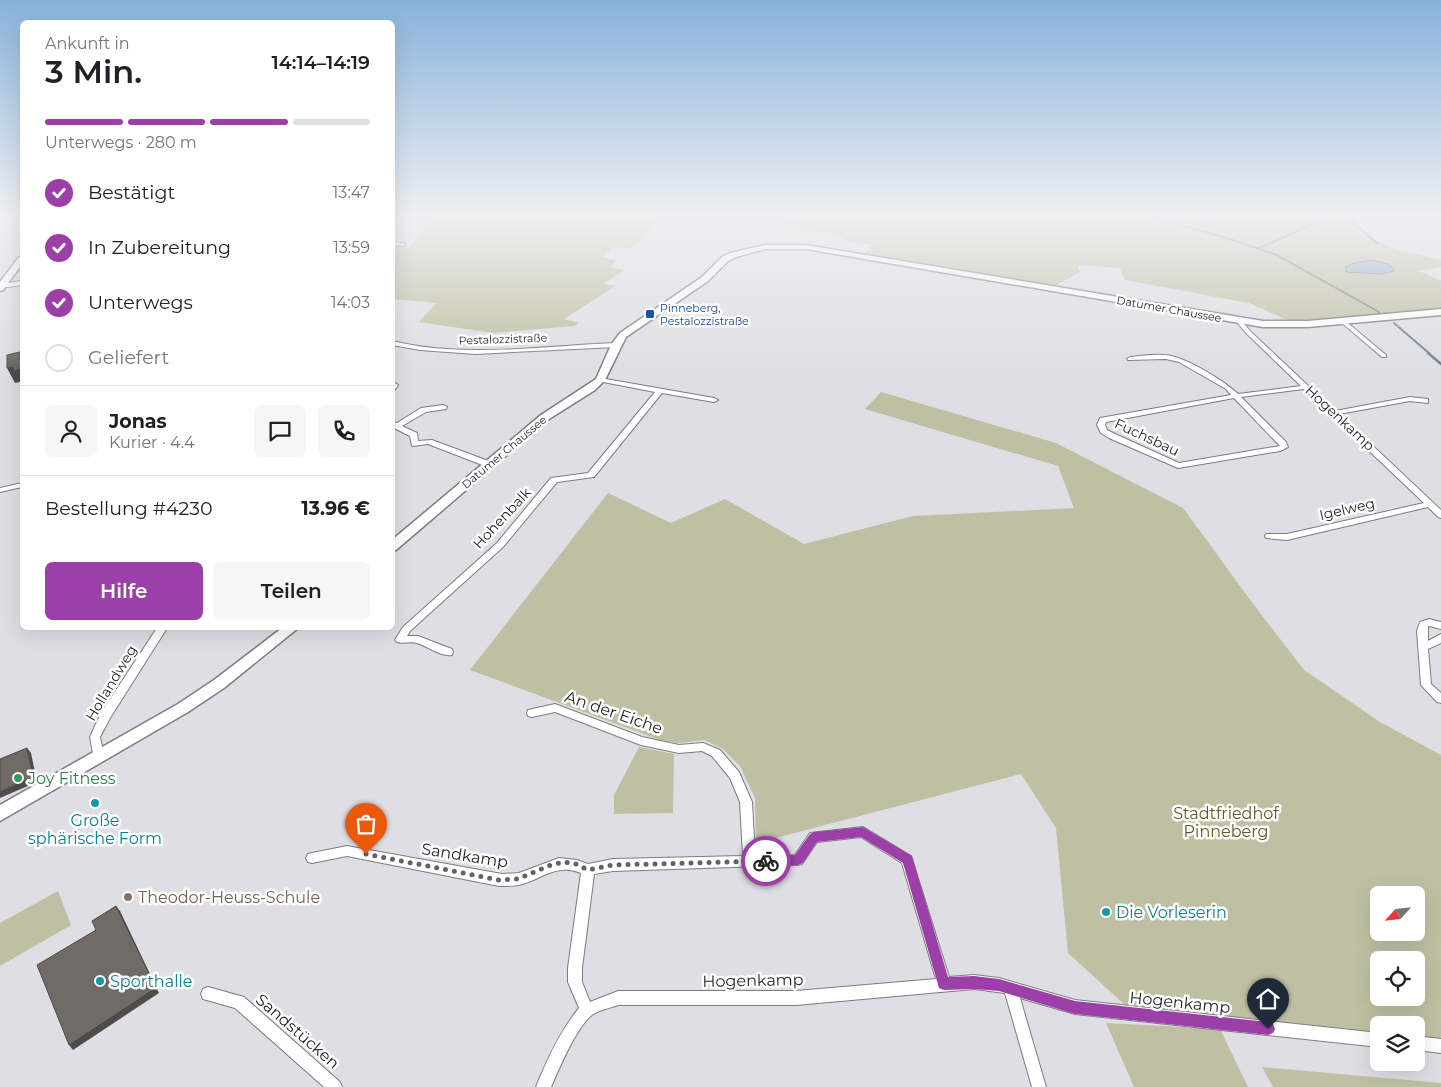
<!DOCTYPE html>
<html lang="de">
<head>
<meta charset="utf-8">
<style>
  :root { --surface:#fff; --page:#f6f6f6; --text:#202124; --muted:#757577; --line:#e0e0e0; --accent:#9c3fa8 }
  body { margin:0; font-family:Montserrat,sans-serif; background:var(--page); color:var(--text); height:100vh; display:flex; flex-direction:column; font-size:19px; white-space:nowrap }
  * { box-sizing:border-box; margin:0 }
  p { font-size:16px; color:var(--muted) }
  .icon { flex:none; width:28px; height:28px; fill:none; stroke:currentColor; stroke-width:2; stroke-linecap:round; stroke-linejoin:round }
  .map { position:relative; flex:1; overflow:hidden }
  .panel { position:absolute; left:20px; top:20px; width:375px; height:610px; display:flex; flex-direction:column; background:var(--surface); border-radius:8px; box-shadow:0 5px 20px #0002 }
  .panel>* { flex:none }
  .needle { width:32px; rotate:243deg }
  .buttons { position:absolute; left:1370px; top:886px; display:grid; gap:10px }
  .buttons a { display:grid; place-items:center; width:55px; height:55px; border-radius:8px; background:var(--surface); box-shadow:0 5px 20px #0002; font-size:25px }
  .pin { position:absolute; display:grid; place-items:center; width:42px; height:42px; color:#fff; margin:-51px -21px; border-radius:50% 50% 50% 0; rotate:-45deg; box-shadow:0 0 5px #0007 }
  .pin .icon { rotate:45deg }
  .courier { position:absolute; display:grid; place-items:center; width:50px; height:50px; margin:-25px; border:4px solid #9c3fa8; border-radius:50%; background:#fff; color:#222; box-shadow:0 1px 6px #0007 }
  .headline em { font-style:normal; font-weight:600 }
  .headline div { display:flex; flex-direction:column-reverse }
  .headline { display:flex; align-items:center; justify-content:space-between; height:85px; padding:0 25px }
  h1 { font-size:32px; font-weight:600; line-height:38px }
  .bar { display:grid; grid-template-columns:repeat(4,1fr); gap:8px 5px; align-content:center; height:60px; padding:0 25px }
  .bar i { height:6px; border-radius:4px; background:var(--line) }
  .bar .active { background:var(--accent) }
  .bar p { grid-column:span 4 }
  .line { display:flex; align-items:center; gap:12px; padding:0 25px; border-top:1px solid var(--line) }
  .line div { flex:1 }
  .round { display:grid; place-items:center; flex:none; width:52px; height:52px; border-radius:8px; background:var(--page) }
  ol { padding:0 25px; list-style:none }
  li { display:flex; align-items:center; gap:15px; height:55px }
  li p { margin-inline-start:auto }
  li .icon { padding:5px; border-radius:50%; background:var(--accent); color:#fff; stroke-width:4 }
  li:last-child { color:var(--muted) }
  li i { width:28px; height:28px; border:2px solid var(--line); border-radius:50% }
  .action { display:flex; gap:10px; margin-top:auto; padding:10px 25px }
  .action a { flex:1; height:58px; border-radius:8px; background:var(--accent); color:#fff; font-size:20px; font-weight:600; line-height:58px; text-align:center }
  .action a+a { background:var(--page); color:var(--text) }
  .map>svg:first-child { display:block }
</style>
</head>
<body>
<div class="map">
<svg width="1441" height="1087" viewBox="0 0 1441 1087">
  <rect width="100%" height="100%" fill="#dedee4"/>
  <g fill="#bfc0a3" fill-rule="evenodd">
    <polygon points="437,215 668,215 631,249 613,247 602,257 617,261 609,267 624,270 604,284 615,286 564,319 579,323 574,326 493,333 419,322 436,303 393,299 393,247 409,247"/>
    <polygon points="764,215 1357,215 1355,222 1376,240 1394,249 1441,260 1441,267 1419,271 1441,281 1441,309 1417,310 1292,322 1249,303 1125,280 1120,268 1077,265 1080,272 1053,287 864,255 871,245 851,242 830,233 778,229 795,217"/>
    <path d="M881,392l175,51 127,65 71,97 50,65 76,52 61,33v283l-25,-2v-11h-37v7l-253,-26 -58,-53 -12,-125 -35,-54 -265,69 -1,-45 -15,-32 -17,-17 -19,-9 -26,3 -18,-3 -190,-70 138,-177 63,30 54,-24 79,45 109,-28 161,-8 -16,-42 -193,-57zM1379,895h37v37h-37zM1379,960h37v38h-37z"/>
    <polygon points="639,747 674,754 673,813 614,814 614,795"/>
    <polygon points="58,891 71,925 0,966 0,923"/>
    <polygon points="1106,1023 1220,1029 1248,1087 1134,1087"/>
    <polygon points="1262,1067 1441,1083 1441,1087 1273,1087"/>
  </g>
  <polygon fill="#98b0c8" stroke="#748496" points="1371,260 1389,264 1395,271 1381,274 1346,272 1345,267 1354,263"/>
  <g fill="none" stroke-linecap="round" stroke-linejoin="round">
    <g stroke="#748496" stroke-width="2">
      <polyline points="1145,215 1230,239 1277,255 1379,312"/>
      <polyline points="1197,215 1212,226"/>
      <polyline points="1354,215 1351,221 1378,244"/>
      <path d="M1258,248c21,-7 40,-19 61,-26l1,-7"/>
      <polyline points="1394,323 1430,354"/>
    </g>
    <polyline stroke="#748496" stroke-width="2.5" points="1428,353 1441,364"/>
    <defs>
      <g id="street">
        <polygon points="392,215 396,215 392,218"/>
        <polygon points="392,241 406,244 403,246 392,245"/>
        <polygon points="22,281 22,285 0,288 0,284"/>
        <path d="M1239,319l2,1 9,11 85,80 75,-14 18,2v4l-18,-2 -71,13 102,96v8l-3,-1 -10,-10 -141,33 -21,-2 -1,-2 1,-2h21l137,-31 -120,-114 -63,8 45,45 2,5 -8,4 -102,17 -69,-30 -8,-5 -4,-8 3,-7 131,-23 -5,-6 -47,-27 -13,-3 -38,1 -1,-1 3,-2c11,-1 24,-3 35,-2 19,1 60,26 73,39l63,-8 -55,-53 -10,-12zM1234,398l46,48 -101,17 -64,-29 -8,-4 -2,-5 1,-3z"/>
        <polygon points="1344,320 1386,355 1386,357 1382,357 1342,323 1342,321"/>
        <path d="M392,341c18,4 36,7 54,8 56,4 114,-4 170,-6l3,2 -3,2 -141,7 -55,-4 -28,-5z"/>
        <path d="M600,378l114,20 4,2 -4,2 -52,-9 -68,84 -37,5 -54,65 -93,84 -3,5h11l34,13 1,3 -1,3c-11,2 -25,-9 -35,-12 -7,-2 -14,1 -20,-1l-2,-2 8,-13 94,-84 54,-65 37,-5 67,-81 -57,-11v-2z"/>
        <polygon points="395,383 398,385 394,391 392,392 392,384"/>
        <polygon points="443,405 447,407 446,409 426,412 402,426 417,433 418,441 432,440 491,462 492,464 491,466 485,466 428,444 412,446 410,436 392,427 392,422 397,423 421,408"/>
        <polygon points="22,483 22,487 0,492 0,488"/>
        <polygon points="1429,619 1441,622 1441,629 1429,626 1428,626 1428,641 1441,634 1441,643 1428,649 1431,684 1441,693 1441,703 1437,702 1421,685 1417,631 1420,622"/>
        <polygon points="157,628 167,628 110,718 100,737 104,756 102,759 98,760 94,759 90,737 101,713"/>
        <path d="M555,704l87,33 37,8 24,-2 17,7 19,22 13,30 3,54 40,-1 15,-22 53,-6 48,29 38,121 25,-2 25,3 76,22 304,33v14l-304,-33 -55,-16 26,89h-14l-27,-94 -31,-4 -178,16h-178c-8,3 -19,5 -26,10 -15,11 -33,54 -41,72h-15c11,-27 24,-56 43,-79l-11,-26v-14l13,-95c-25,-10 -38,6 -62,12 -6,1 -13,1 -20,1l-152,-30 -35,7 -4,-1 -2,-4 2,-4 4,-1 35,-7 155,28 17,-1 40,-15 18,2 11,4 25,-5 130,-3 -3,-54 -10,-24 -18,-22 -10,-5 -23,2 -38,-8 -86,-33 -23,5 -4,-1 -1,-3 1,-3zM861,837l41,26 34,116 -140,12h-178l-28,11 -8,-20v-14l12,-94 19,-3 185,-6 4,-1 15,-22z"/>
        <polygon points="208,987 244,997 340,1082 342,1087 324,1087 235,1008 203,999 201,994 203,989"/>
        <polygon points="1416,1036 1441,1039 1441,1053 1416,1050"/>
      </g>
      <g id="secondary">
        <polygon points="765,245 806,245 1263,321 1308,321 1441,309 1441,315 1308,327 1263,327 806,249 765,249 736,257 728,261 708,281 626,337 605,380 595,390 549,419 396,550 392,551 392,540 541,415 596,379 611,345 620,333 702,277 722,257 730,253"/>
        <polygon points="19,257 22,257 22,264 3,290 0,291 0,282"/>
        <polygon points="282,628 298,628 224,688 188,712 0,821 0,805 178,704 214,680"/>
      </g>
    </defs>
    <use href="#street" stroke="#7c7c81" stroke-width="2"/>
    <use href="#secondary" stroke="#7c7c81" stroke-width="3"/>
    <use href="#street" fill="#fff" fill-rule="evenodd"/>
    <use href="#secondary" fill="#fff" fill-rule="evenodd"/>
    <polyline stroke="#858589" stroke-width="1" points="0,216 3,215"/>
    <defs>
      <polyline id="rail" points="0,219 11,215"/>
    </defs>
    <use href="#rail" stroke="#858589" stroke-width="3"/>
    <use href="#rail" stroke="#fff" stroke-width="2" stroke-dasharray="6" stroke-linecap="butt"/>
  </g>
  <g fill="#4e4b48">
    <polygon points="20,352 22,358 22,365 20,360"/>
    <polygon points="13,367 22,369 22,386 20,382 15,383 7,368"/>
    <polygon points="27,748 31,753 37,782 0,798 0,792"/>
    <polygon points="116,906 120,911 159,993 73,1050 69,1045"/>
  </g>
  <g fill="#706b67" stroke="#4e4b48">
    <polygon points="20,352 20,360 22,360 22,369 14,371 13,367 7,368 7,355"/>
    <polygon points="27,748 33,777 0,792 0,759"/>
    <polygon points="116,906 156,988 69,1045 37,965 96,930 92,921"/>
  </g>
  <linearGradient id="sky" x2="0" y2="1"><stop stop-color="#88b2db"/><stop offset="0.59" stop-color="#f0f0f3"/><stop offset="1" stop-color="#f0f0f3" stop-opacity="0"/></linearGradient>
  <rect width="1441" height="367" fill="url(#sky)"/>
  <polygon fill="#9c3fa8" points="863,827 912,856 948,977 974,976 999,979 1075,1001 1268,1022 1273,1024 1275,1029 1273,1033 1268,1035 1075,1014 999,991 974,989 944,990 939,988 903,863 861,837 817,842 803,863 798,865 766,867 762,865 761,861 762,858 766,856 795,855 810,834 814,832"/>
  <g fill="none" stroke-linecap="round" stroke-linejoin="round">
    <polyline stroke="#626265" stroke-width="5" stroke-dasharray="0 9" points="366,854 499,880 518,879 548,866 563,862 574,863 588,870 613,865 766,861"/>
  </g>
  <rect fill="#1a4fb4" stroke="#fff" stroke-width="2" x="645" y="309" width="10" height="10" rx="2.5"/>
  <circle fill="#2e9e5b" stroke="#fff" stroke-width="2" cx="18" cy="778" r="5"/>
  <g fill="#0f9aa8" stroke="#fff" stroke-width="2">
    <circle cx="95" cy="803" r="5"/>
    <circle cx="1106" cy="912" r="5"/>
    <circle cx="100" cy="981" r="5"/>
  </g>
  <circle fill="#8d6e63" stroke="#fff" stroke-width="2" cx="128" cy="897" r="5"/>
  <g text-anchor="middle" stroke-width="5" stroke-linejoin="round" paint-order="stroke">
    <g font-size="11" fill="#164399" stroke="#fff" text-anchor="start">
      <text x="660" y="312">Pinneberg,<tspan x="660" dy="13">Pestalozzistraße</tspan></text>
    </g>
    <g font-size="11" fill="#1f1f21" stroke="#fff">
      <text transform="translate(1169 309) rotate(10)" y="4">Datumer Chaussee</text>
      <text transform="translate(503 339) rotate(-2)" y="4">Pestalozzistraße</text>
      <text transform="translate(504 452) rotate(-40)" y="4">Datumer Chaussee</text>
    </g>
    <g font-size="14" fill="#1f1f21" stroke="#fff">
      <text transform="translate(1340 418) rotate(43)" y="5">Hogenkamp</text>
      <text transform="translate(1147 437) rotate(25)" y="5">Fuchsbau</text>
      <text transform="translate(1347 509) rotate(-13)" y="5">Igelweg</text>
      <text transform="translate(502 518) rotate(-47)" y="5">Hohenbalk</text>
      <text transform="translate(111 683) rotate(-59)" y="5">Hollandweg</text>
    </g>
    <g font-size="16" fill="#1f1f21" stroke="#fff">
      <text transform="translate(614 712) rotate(19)" y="6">An der Eiche</text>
      <text transform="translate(465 855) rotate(9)" y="6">Sandkamp</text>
      <text transform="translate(753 980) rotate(-1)" y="6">Hogenkamp</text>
      <text transform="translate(1180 1002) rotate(6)" y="6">Hogenkamp</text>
      <text transform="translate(298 1031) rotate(41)" y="6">Sandstücken</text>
    </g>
    <g font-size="16" fill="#27864d" stroke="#fff" text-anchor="start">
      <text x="28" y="784">Joy Fitness</text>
    </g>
    <g font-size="16" fill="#5a5c26" stroke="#fff">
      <text x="1226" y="819">Stadtfriedhof<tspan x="1226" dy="18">Pinneberg</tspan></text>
    </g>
    <g font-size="16" fill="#0d838f" stroke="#fff" text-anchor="start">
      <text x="95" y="826" text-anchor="middle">Große<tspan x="95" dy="18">sphärische Form</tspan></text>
      <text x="1116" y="918">Die Vorleserin</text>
      <text x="110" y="987">Sporthalle</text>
    </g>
    <g font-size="16" fill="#785e54" stroke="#fff" text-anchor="start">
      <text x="138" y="903">Theodor-Heuss-Schule</text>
    </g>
  </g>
</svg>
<div class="buttons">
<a><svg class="needle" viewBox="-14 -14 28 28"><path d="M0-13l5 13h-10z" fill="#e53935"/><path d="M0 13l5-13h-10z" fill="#757577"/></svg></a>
<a><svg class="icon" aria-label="locate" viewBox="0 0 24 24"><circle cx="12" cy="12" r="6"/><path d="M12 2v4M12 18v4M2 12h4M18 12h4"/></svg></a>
<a><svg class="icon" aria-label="layers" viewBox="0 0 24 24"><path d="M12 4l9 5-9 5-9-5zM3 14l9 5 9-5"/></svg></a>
</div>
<div class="pin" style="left:366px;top:854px;background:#ea580c"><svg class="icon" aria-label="bag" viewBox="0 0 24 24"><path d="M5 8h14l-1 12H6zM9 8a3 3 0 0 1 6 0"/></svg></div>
<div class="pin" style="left:1268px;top:1029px;background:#1f2937"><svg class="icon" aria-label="home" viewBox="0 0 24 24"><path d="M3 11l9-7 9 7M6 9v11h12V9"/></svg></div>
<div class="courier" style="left:766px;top:861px"><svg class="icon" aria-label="bike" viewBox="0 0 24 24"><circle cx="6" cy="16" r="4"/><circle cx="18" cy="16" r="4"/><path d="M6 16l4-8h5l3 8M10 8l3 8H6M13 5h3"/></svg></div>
<section class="panel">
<div class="headline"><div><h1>3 Min.</h1><p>Ankunft in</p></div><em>14:14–14:19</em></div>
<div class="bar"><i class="active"></i><i class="active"></i><i class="active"></i><i></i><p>Unterwegs · 280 m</p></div>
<ol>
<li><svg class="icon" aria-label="check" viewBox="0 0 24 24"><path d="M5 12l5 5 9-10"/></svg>Bestätigt<p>13:47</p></li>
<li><svg class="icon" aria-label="check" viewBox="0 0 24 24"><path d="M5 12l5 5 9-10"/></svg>In Zubereitung<p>13:59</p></li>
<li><svg class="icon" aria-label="check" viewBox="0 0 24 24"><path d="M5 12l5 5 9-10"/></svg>Unterwegs<p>14:03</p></li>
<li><i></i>Geliefert</li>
</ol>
<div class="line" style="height:90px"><a class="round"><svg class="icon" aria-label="person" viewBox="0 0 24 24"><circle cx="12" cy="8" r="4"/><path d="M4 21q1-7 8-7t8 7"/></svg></a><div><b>Jonas</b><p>Kurier · 4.4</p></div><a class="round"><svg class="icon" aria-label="chat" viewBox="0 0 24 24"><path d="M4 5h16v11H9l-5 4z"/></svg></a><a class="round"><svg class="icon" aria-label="phone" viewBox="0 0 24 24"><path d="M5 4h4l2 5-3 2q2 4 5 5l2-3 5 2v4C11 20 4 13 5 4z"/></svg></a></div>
<div class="line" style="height:65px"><div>Bestellung #4230</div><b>13.96 €</b></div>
<div class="action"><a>Hilfe</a><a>Teilen</a></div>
</section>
</div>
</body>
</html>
